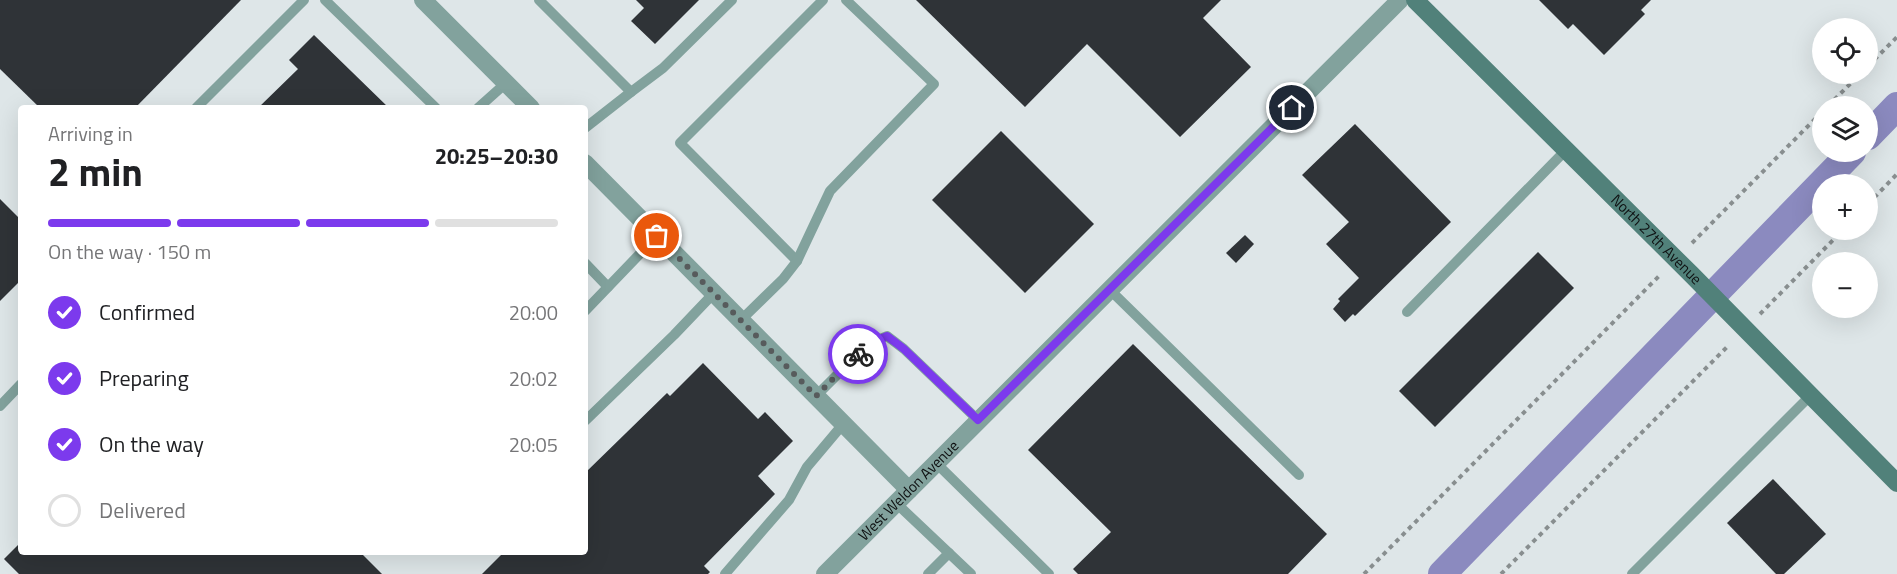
<!DOCTYPE html>
<html lang="en">
<head>
<meta charset="utf-8">
<style>
  :root { --surface:#fff; --page:#f6f6f6; --text:#202124; --muted:#757577; --line:#e0e0e0; --accent:#7c3aed }
  body { margin:0; font-family:"Titillium Web",sans-serif; background:var(--page); color:var(--text); height:100vh; display:flex; flex-direction:column; font-size:22px; white-space:nowrap }
  * { box-sizing:border-box; margin:0 }
  p { font-size:20px; color:var(--muted) }
  .icon { flex:none; width:33px; height:33px; fill:none; stroke:currentColor; stroke-width:2; stroke-linecap:round; stroke-linejoin:round }
  .map { position:relative; flex:1; overflow:hidden }
  .panel { position:absolute; left:18px; top:105px; width:570px; height:450px; display:flex; flex-direction:column; background:var(--surface); border-radius:6px; box-shadow:0 6px 24px #0002 }
  .panel>* { flex:none }
  .buttons { position:absolute; left:1812px; top:18px; display:grid; gap:12px }
  .buttons a { display:grid; place-items:center; width:66px; height:66px; border-radius:50%; background:var(--surface); box-shadow:0 6px 24px #0002; font-size:30px }
  .pin { position:absolute; display:grid; place-items:center; width:51px; height:51px; color:#fff; margin:-26px; border:3px solid #fff; border-radius:50%; box-shadow:0 2px 6px #0007 }
  .courier { position:absolute; display:grid; place-items:center; width:60px; height:60px; margin:-30px; border:4px solid #7c3aed; border-radius:50%; background:#fff; color:#222; box-shadow:0 2px 8px #0007 }
  .headline em { font-style:normal; font-weight:700 }
  .headline div { display:flex; flex-direction:column-reverse }
  .headline { display:flex; align-items:center; justify-content:space-between; height:102px; padding:0 30px }
  h1 { font-size:39px; font-weight:700; line-height:45px }
  .bar { display:grid; grid-template-columns:repeat(4,1fr); gap:9px 6px; align-content:center; height:72px; padding:0 30px }
  .bar i { height:8px; border-radius:4px; background:var(--line) }
  .bar .active { background:var(--accent) }
  .bar p { grid-column:span 4 }
  ol { padding:0 30px; list-style:none }
  li { display:flex; align-items:center; gap:18px; height:66px }
  li p { margin-inline-start:auto }
  li .icon { padding:6px; border-radius:50%; background:var(--accent); color:#fff; stroke-width:4 }
  li:last-child { color:var(--muted) }
  li i { width:33px; height:33px; border:3px solid var(--line); border-radius:50% }
  .map>svg:first-child { display:block }
</style>
</head>
<body>
<div class="map">
<svg width="1897" height="574" viewBox="0 0 1897 574">
  <rect width="100%" height="100%" fill="#dee6e8"/>
  <g fill="none" stroke-linecap="round" stroke-linejoin="round">
    <g stroke="#8b8abf" stroke-width="28">
      <polyline points="1868,136 1897,106"/>
      <polyline points="1442,574 1852,152"/>
    </g>
  </g>
  <g fill="#2f3337">
    <polygon points="0,0 241,0 135,108 40,108 0,69"/>
    <polygon points="636,0 699,0 655,44 631,21 644,8"/>
    <polygon points="916,0 1221,0 1203,18 1251,67 1180,137 1087,44 1025,107"/>
    <polygon points="1539,0 1651,0 1641,10 1645,14 1604,55 1573,24 1568,29"/>
    <polygon points="314,35 389,108 258,108 298,69 289,60"/>
    <polygon points="1355,124 1451,222 1355,316 1353,314 1345,322 1333,309 1340,301 1338,299 1359,278 1326,244 1349,222 1302,175"/>
    <polygon points="1001,131 1094,224 1025,293 932,200"/>
    <polygon points="0,199 21,220 21,280 0,301"/>
    <polygon points="1245,235 1254,244 1236,263 1226,253"/>
    <polygon points="1538,252 1574,288 1435,427 1399,391"/>
    <polygon points="1133,344 1327,534 1288,574 1078,574 1073,569 1111,532 1028,450"/>
    <polygon points="703,363 758,419 765,412 793,441 758,476 775,494 704,566 710,572 708,574 482,574 504,552 585,552 585,473 667,393 670,396"/>
    <polygon points="1773,479 1826,534 1784,574 1776,574 1727,523"/>
    <polygon points="21,542 21,552 360,552 382,574 19,574 4,559"/>
  </g>
  <g fill="none" stroke-linecap="round" stroke-linejoin="round">
    <g stroke="#888e8f" stroke-width="4" stroke-dasharray="4.5 4.5" stroke-linecap="butt">
      <polyline points="1868,66 1897,37"/>
      <polyline points="1828,106 1860,74"/>
      <polyline points="1868,204 1897,174"/>
      <polyline points="1692,243 1822,112"/>
      <polyline points="1760,314 1843,230"/>
      <polyline points="1364,574 1661,274"/>
      <polyline points="1501,574 1729,345"/>
    </g>
    <g stroke="#82a29d" stroke-width="10">
      <polyline points="325,0 436,108"/>
      <polyline points="539,0 631,92 585,128"/>
      <polyline points="631,92 663,68 732,0"/>
      <polyline points="196,108 304,0"/>
      <polyline points="478,108 506,83"/>
      <polyline points="797,261 680,143 823,0"/>
      <polyline points="585,263 608,287"/>
      <polyline points="1110,290 1299,475"/>
      <polyline points="585,311 657,236"/>
      <polyline points="1407,312 1565,151"/>
      <polyline points="741,320 783,279 797,261 830,191 934,84 846,0"/>
      <polyline points="816,396 868,344 887,336 904,349 978,420"/>
      <polyline points="0,406 21,384"/>
      <polyline points="585,421 674,335 714,293"/>
      <polyline points="936,463 1049,574"/>
      <polyline points="896,503 971,574"/>
      <polyline points="725,574 789,500 807,467 844,423"/>
      <polyline points="928,574 949,553"/>
      <polyline points="1632,574 1811,395"/>
    </g>
    <g stroke="#82a29d" stroke-width="18">
      <polyline points="423,0 531,108"/>
      <polyline points="585,163 909,490"/>
      <path id="s1" d="M825,574l575,-574"/>
    </g>
    <path stroke="#51817a" stroke-width="18" id="s2" d="M1415,0l276,274 206,209"/>
  </g>
  <g fill="none" stroke-linecap="round" stroke-linejoin="round">
    <polyline stroke="#575b5c" stroke-width="6" stroke-dasharray="0 10.8" points="657,236 816,396 858,354"/>
    <polyline stroke="#7c3aed" stroke-width="8" points="858,354 868,344 887,336 904,349 978,420 1292,108"/>
  </g>
  <g text-anchor="middle" stroke-width="6" stroke-linejoin="round" paint-order="stroke">
    <g font-size="15" fill="#0e1011" stroke="#fff">
      <text dy="5" stroke="none"><textPath href="#s2" startOffset="340">North 27th Avenue</textPath></text>
      <text dy="5" stroke="none"><textPath href="#s1" startOffset="118">West Weldon Avenue</textPath></text>
    </g>
  </g>
</svg>
<div class="buttons">
<a><svg class="icon" aria-label="locate" viewBox="0 0 24 24"><circle cx="12" cy="12" r="6"/><path d="M12 2v4M12 18v4M2 12h4M18 12h4"/></svg></a>
<a><svg class="icon" aria-label="layers" viewBox="0 0 24 24"><path d="M12 4l9 5-9 5-9-5zM3 14l9 5 9-5"/></svg></a>
<a>+</a>
<a>−</a>
</div>
<div class="pin" style="left:657px;top:236px;background:#ea580c"><svg class="icon" aria-label="bag" viewBox="0 0 24 24"><path d="M5 8h14l-1 12H6zM9 8a3 3 0 0 1 6 0"/></svg></div>
<div class="pin" style="left:1292px;top:108px;background:#1f2937"><svg class="icon" aria-label="home" viewBox="0 0 24 24"><path d="M3 11l9-7 9 7M6 9v11h12V9"/></svg></div>
<div class="courier" style="left:858px;top:354px"><svg class="icon" aria-label="bike" viewBox="0 0 24 24"><circle cx="6" cy="16" r="4"/><circle cx="18" cy="16" r="4"/><path d="M6 16l4-8h5l3 8M10 8l3 8H6M13 5h3"/></svg></div>
<section class="panel">
<div class="headline"><div><h1>2 min</h1><p>Arriving in</p></div><em>20:25–20:30</em></div>
<div class="bar"><i class="active"></i><i class="active"></i><i class="active"></i><i></i><p>On the way · 150 m</p></div>
<ol>
<li><svg class="icon" aria-label="check" viewBox="0 0 24 24"><path d="M5 12l5 5 9-10"/></svg>Confirmed<p>20:00</p></li>
<li><svg class="icon" aria-label="check" viewBox="0 0 24 24"><path d="M5 12l5 5 9-10"/></svg>Preparing<p>20:02</p></li>
<li><svg class="icon" aria-label="check" viewBox="0 0 24 24"><path d="M5 12l5 5 9-10"/></svg>On the way<p>20:05</p></li>
<li><i></i>Delivered</li>
</ol>
</section>
</div>
</body>
</html>
